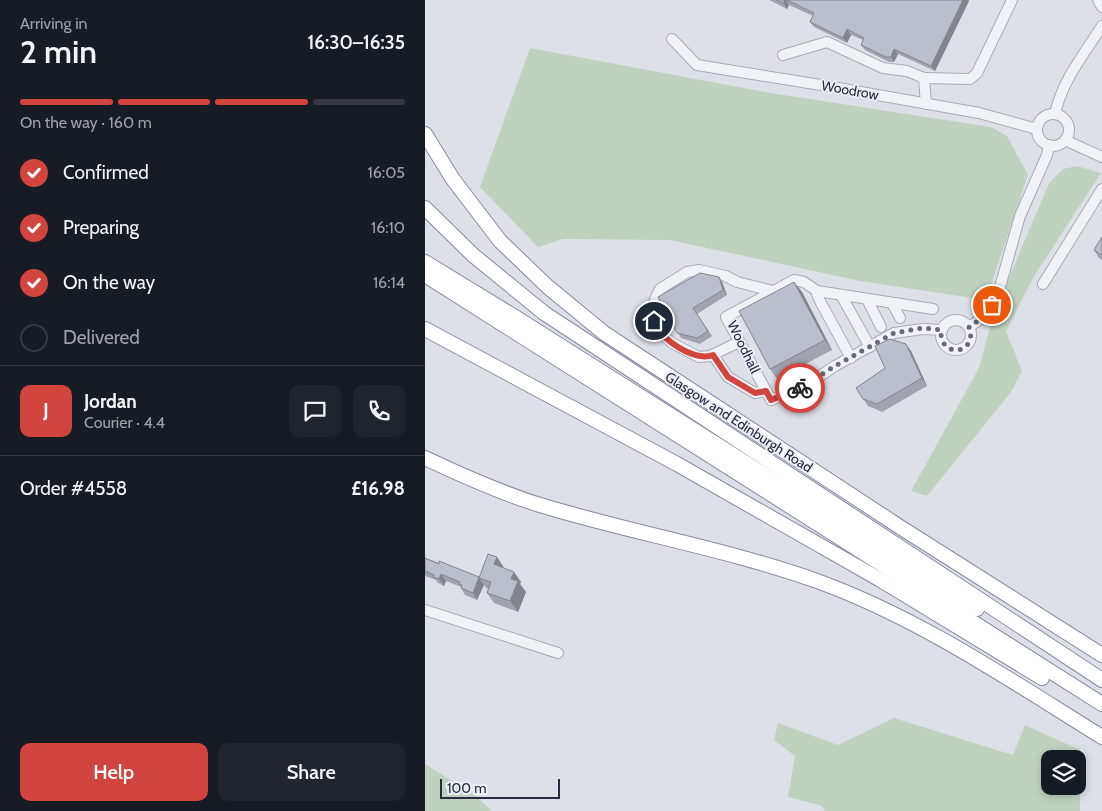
<!DOCTYPE html>
<html lang="en">
<head>
<meta charset="utf-8">
<style>
  :root { --surface:#171b24; --page:#20242c; --text:#f1f3f6; --muted:#9ea1a6; --line:#363941; --accent:#d2443e }
  body { margin:0; font-family:Cabin,sans-serif; background:var(--page); color:var(--text); height:100vh; display:flex; flex-direction:column; font-size:19px; white-space:nowrap }
  * { box-sizing:border-box; margin:0 }
  p { font-size:16px; color:var(--muted) }
  .icon { flex:none; width:28px; height:28px; fill:none; stroke:currentColor; stroke-width:2; stroke-linecap:round; stroke-linejoin:round }
  .map { position:relative; flex:1; overflow:hidden }
  .details { display:flex; flex-direction:column; background:var(--surface); width:425px }
  .details>* { flex:none }
  .buttons { position:absolute; left:616px; top:750px; display:grid; gap:10px }
  .buttons a { display:grid; place-items:center; width:45px; height:45px; border-radius:10px; background:var(--surface); box-shadow:0 2px 8px #0003; font-size:25px }
  .scale { position:absolute; left:15px; bottom:12px; width:120px; box-sizing:border-box; padding-left:5px; border:2px solid #272b3f; border-top:0; font-size:14px; line-height:18px; white-space:nowrap; color:#272b3f; -webkit-text-stroke:4px #edeff6; paint-order:stroke }
  .pin { position:absolute; display:grid; place-items:center; width:42px; height:42px; color:#fff; margin:-21px; border:2px solid #fff; border-radius:50%; box-shadow:0 1px 5px #0007 }
  .courier { position:absolute; display:grid; place-items:center; width:50px; height:50px; margin:-25px; border:4px solid #d2443e; border-radius:50%; background:#fff; color:#222; box-shadow:0 1px 6px #0007 }
  .head em { font-style:normal; font-weight:600 }
  .head div { display:flex; flex-direction:column-reverse }
  .head { display:flex; align-items:center; justify-content:space-between; height:85px; padding:0 20px }
  h1 { font-size:32px; font-weight:600; line-height:38px }
  .bar { display:grid; grid-template-columns:repeat(4,1fr); gap:8px 5px; align-content:center; height:60px; padding:0 20px }
  .bar i { height:6px; border-radius:4px; background:var(--line) }
  .bar .on { background:var(--accent) }
  .bar p { grid-column:span 4 }
  .line { display:flex; align-items:center; gap:12px; padding:0 20px; border-top:1px solid var(--line) }
  .line div { flex:1 }
  .round { display:grid; place-items:center; flex:none; width:52px; height:52px; border-radius:10px; background:var(--page) }
  ol { padding:0 20px; list-style:none }
  li { display:flex; align-items:center; gap:15px; height:55px }
  li p { margin-inline-start:auto }
  li .icon { padding:5px; border-radius:50%; background:var(--accent); color:#fff; stroke-width:4 }
  li:last-child { color:var(--muted) }
  li i { width:28px; height:28px; border:2px solid var(--line); border-radius:50% }
  .action { display:flex; gap:10px; margin-top:auto; padding:10px 20px }
  .action a { flex:1; height:58px; border-radius:10px; background:var(--accent); color:#fff; font-size:20px; font-weight:600; line-height:58px; text-align:center }
  .action a+a { background:var(--page); color:var(--text) }
  main { display:flex; flex:1; min-height:0 }
  .map>svg:first-child { display:block }
</style>
</head>
<body>
<main>
<section class="details">
<div class="head"><div><h1>2 min</h1><p>Arriving in</p></div><em>16:30–16:35</em></div>
<div class="bar"><i class="on"></i><i class="on"></i><i class="on"></i><i></i><p>On the way · 160 m</p></div>
<ol>
<li><svg class="icon" aria-label="check" viewBox="0 0 24 24"><path d="M5 12l5 5 9-10"/></svg>Confirmed<p>16:05</p></li>
<li><svg class="icon" aria-label="check" viewBox="0 0 24 24"><path d="M5 12l5 5 9-10"/></svg>Preparing<p>16:10</p></li>
<li><svg class="icon" aria-label="check" viewBox="0 0 24 24"><path d="M5 12l5 5 9-10"/></svg>On the way<p>16:14</p></li>
<li><i></i>Delivered</li>
</ol>
<div class="line" style="height:90px"><b class="round" style="background:var(--accent);color:#fff">J</b><div><b>Jordan</b><p>Courier · 4.4</p></div><a class="round"><svg class="icon" aria-label="chat" viewBox="0 0 24 24"><path d="M4 5h16v11H9l-5 4z"/></svg></a><a class="round"><svg class="icon" aria-label="phone" viewBox="0 0 24 24"><path d="M5 4h4l2 5-3 2q2 4 5 5l2-3 5 2v4C11 20 4 13 5 4z"/></svg></a></div>
<div class="line" style="height:65px"><div>Order #4558</div><b>£16.98</b></div>
<div class="action"><a>Help</a><a>Share</a></div>
</section>
<div class="map">
<svg width="677" height="811" viewBox="0 0 677 811">
  <rect width="100%" height="100%" fill="#dee0e8"/>
  <g fill="#c0d2bf" fill-rule="evenodd">
    <polygon points="105,48 346,93 566,127 582,136 603,175 561,300 435,281 245,240 138,239 113,247 55,187"/>
    <polygon points="652,166 676,173 608,278 581,331 597,371 586,392 502,496 486,491 554,368 568,316 624,183 638,169"/>
    <path d="M469,718l119,37 12,-30 55,25v61h-255l-3,-5 -34,-9 7,-41 -21,-16 4,-17 60,22zM625,759h27v27h-27z"/>
    <polygon points="0,764 51,796 67,811 0,811"/>
  </g>
  <g fill="none" stroke-linecap="round" stroke-linejoin="round">
    <defs>
      <g id="minor">
        <polyline points="673,0 677,7"/>
        <polyline points="247,39 272,65 402,86 554,113 612,129"/>
        <polyline points="358,55 402,42 458,68 482,71 499,78 501,104"/>
        <polyline points="499,78 545,79 552,73 587,0"/>
        <path d="M630,114c7,-33 29,-60 47,-88"/>
        <circle cx="628" cy="130" r="16"/>
        <polyline points="640,140 677,157"/>
        <polyline points="618,284 677,189"/>
        <polyline points="392,291 379,282 369,280 301,317 346,400 377,388 410,366 469,333 498,329 517,330"/>
        <polyline points="416,295 445,347"/>
        <polyline points="442,299 456,327"/>
        <polyline points="467,303 475,318"/>
        <circle cx="531" cy="335" r="15"/>
        <polyline points="544,327 560,316 573,294 595,216 622,155 624,145"/>
        <polyline points="314,342 285,356 274,357 247,343 236,333 229,321 227,314 230,299 235,289 262,272 274,270 301,276 312,282 348,291"/>
        <polyline points="288,355 303,377 330,393 341,391"/>
        <polyline points="426,358 396,303 392,294 392,291 508,309"/>
        <polyline points="0,610 133,653"/>
      </g>
      <g id="highway">
        <polyline points="0,134 27,178 75,241 123,287 179,333 475,527 677,655"/>
        <polyline points="0,208 48,255 119,313 677,680"/>
        <polyline points="0,262 90,317 552,609"/>
        <polyline points="0,275 677,704"/>
        <polyline points="0,329 252,464 454,579 617,678"/>
        <path d="M0,458c38,18 76,35 115,47 92,28 187,44 277,76 102,37 193,99 285,156"/>
      </g>
    </defs>
    <use href="#minor" stroke="#a7aab5" stroke-width="12"/>
    <use href="#highway" stroke="#858a9f" stroke-width="16"/>
    <use href="#minor" stroke="#f1f2f6" stroke-width="10"/>
    <use href="#highway" stroke="#fff" stroke-width="14"/>
  </g>
  <g fill="#a1a3af">
    <polygon points="344,0 543,0 544,1 510,71 473,54 469,62 464,62 440,50 436,45 438,40 426,35 422,43 389,27 385,22 388,16 364,5 362,9"/>
    <polygon points="677,237 677,260 674,258 669,250"/>
    <polygon points="294,277 297,282 302,295 272,314 287,336 275,344 256,338 233,297"/>
    <polygon points="369,282 377,292 407,350 352,379 345,369"/>
    <polygon points="486,351 502,386 457,412 443,406 431,388"/>
    <polygon points="72,557 79,568 96,582 95,584 101,592 93,612 69,603 62,593 63,589 61,588 59,585 52,600 40,595 36,588 36,587 21,581 19,586 13,583 11,580 0,576 0,558 54,577"/>
  </g>
  <g fill="#83858e">
    <polygon points="360,0 361,0 364,5 362,9 358,3"/>
    <polygon points="538,0 543,0 544,1 510,71 506,66"/>
    <polygon points="422,29 426,35 422,43 418,38"/>
    <polygon points="469,49 473,54 469,62 466,57"/>
    <polygon points="294,277 297,282 302,295 298,290"/>
    <polygon points="369,282 377,292 407,350 400,340"/>
    <polygon points="481,344 486,351 502,386 497,378"/>
    <polygon points="72,557 79,568 77,575 69,564"/>
    <polygon points="89,572 96,582 95,584 101,592 93,612 85,601 86,579"/>
    <polygon points="16,574 21,581 19,586 14,579"/>
    <polygon points="54,577 59,585 52,600 48,593"/>
  </g>
  <g fill="#bbbecb" stroke="#83858e">
    <polygon points="351,0 360,0 358,3"/>
    <polygon points="362,0 538,0 506,66 469,49 466,57 461,57 436,45 439,38 422,29 418,38 385,22 389,13"/>
    <polygon points="677,237 677,255 669,250"/>
    <polygon points="275,273 294,277 298,290 268,308 283,331 272,338 252,333 233,297"/>
    <polygon points="369,282 400,340 345,369 314,311"/>
    <polygon points="465,339 481,344 497,378 452,404 438,399 431,388 460,368 450,346"/>
    <polygon points="63,554 72,557 69,564 89,572 86,579 93,581 85,601 62,593 66,582 54,578"/>
    <polygon points="0,558 14,564 14,561 54,577 48,593 36,588 37,585 34,584 35,582 16,574 14,579 8,577 9,575 0,571"/>
  </g>
  <g fill="none" stroke-linecap="round" stroke-linejoin="round">
    <path stroke="#676a7a" stroke-width="5" stroke-dasharray="0 9" d="M375,388l35,-22 59,-33 29,-5 18,2c-2,30 38,24 28,-3l16,-11 7,-11"/>
    <path stroke="#d2443e" stroke-width="6" d="M229,321c2,4 5,10 8,13 11,12 35,27 51,21l15,22 27,16 11,-2 5,9 29,-12"/>
  </g>
  <g text-anchor="middle" stroke-width="4" stroke-linejoin="round" paint-order="stroke">
    <g font-size="14" fill="#272b3f" stroke="#edeff6">
      <text transform="translate(425 90) rotate(10)" y="5">Woodrow</text>
      <text transform="translate(319 347) rotate(64)" y="5">Woodhall</text>
      <text transform="translate(314 422) rotate(33)" y="5">Glasgow and Edinburgh Road</text>
    </g>
  </g>
</svg>
<div class="buttons">
<a><svg class="icon" aria-label="layers" viewBox="0 0 24 24"><path d="M12 4l9 5-9 5-9-5zM3 14l9 5 9-5"/></svg></a>
</div>
<div class="scale">100 m</div>
<div class="pin" style="left:567px;top:305px;background:#ea580c"><svg class="icon" aria-label="bag" viewBox="0 0 24 24"><path d="M5 8h14l-1 12H6zM9 8a3 3 0 0 1 6 0"/></svg></div>
<div class="pin" style="left:229px;top:321px;background:#1f2937"><svg class="icon" aria-label="home" viewBox="0 0 24 24"><path d="M3 11l9-7 9 7M6 9v11h12V9"/></svg></div>
<div class="courier" style="left:375px;top:388px"><svg class="icon" aria-label="bike" viewBox="0 0 24 24"><circle cx="6" cy="16" r="4"/><circle cx="18" cy="16" r="4"/><path d="M6 16l4-8h5l3 8M10 8l3 8H6M13 5h3"/></svg></div>
</div>
</main>
</body>
</html>
